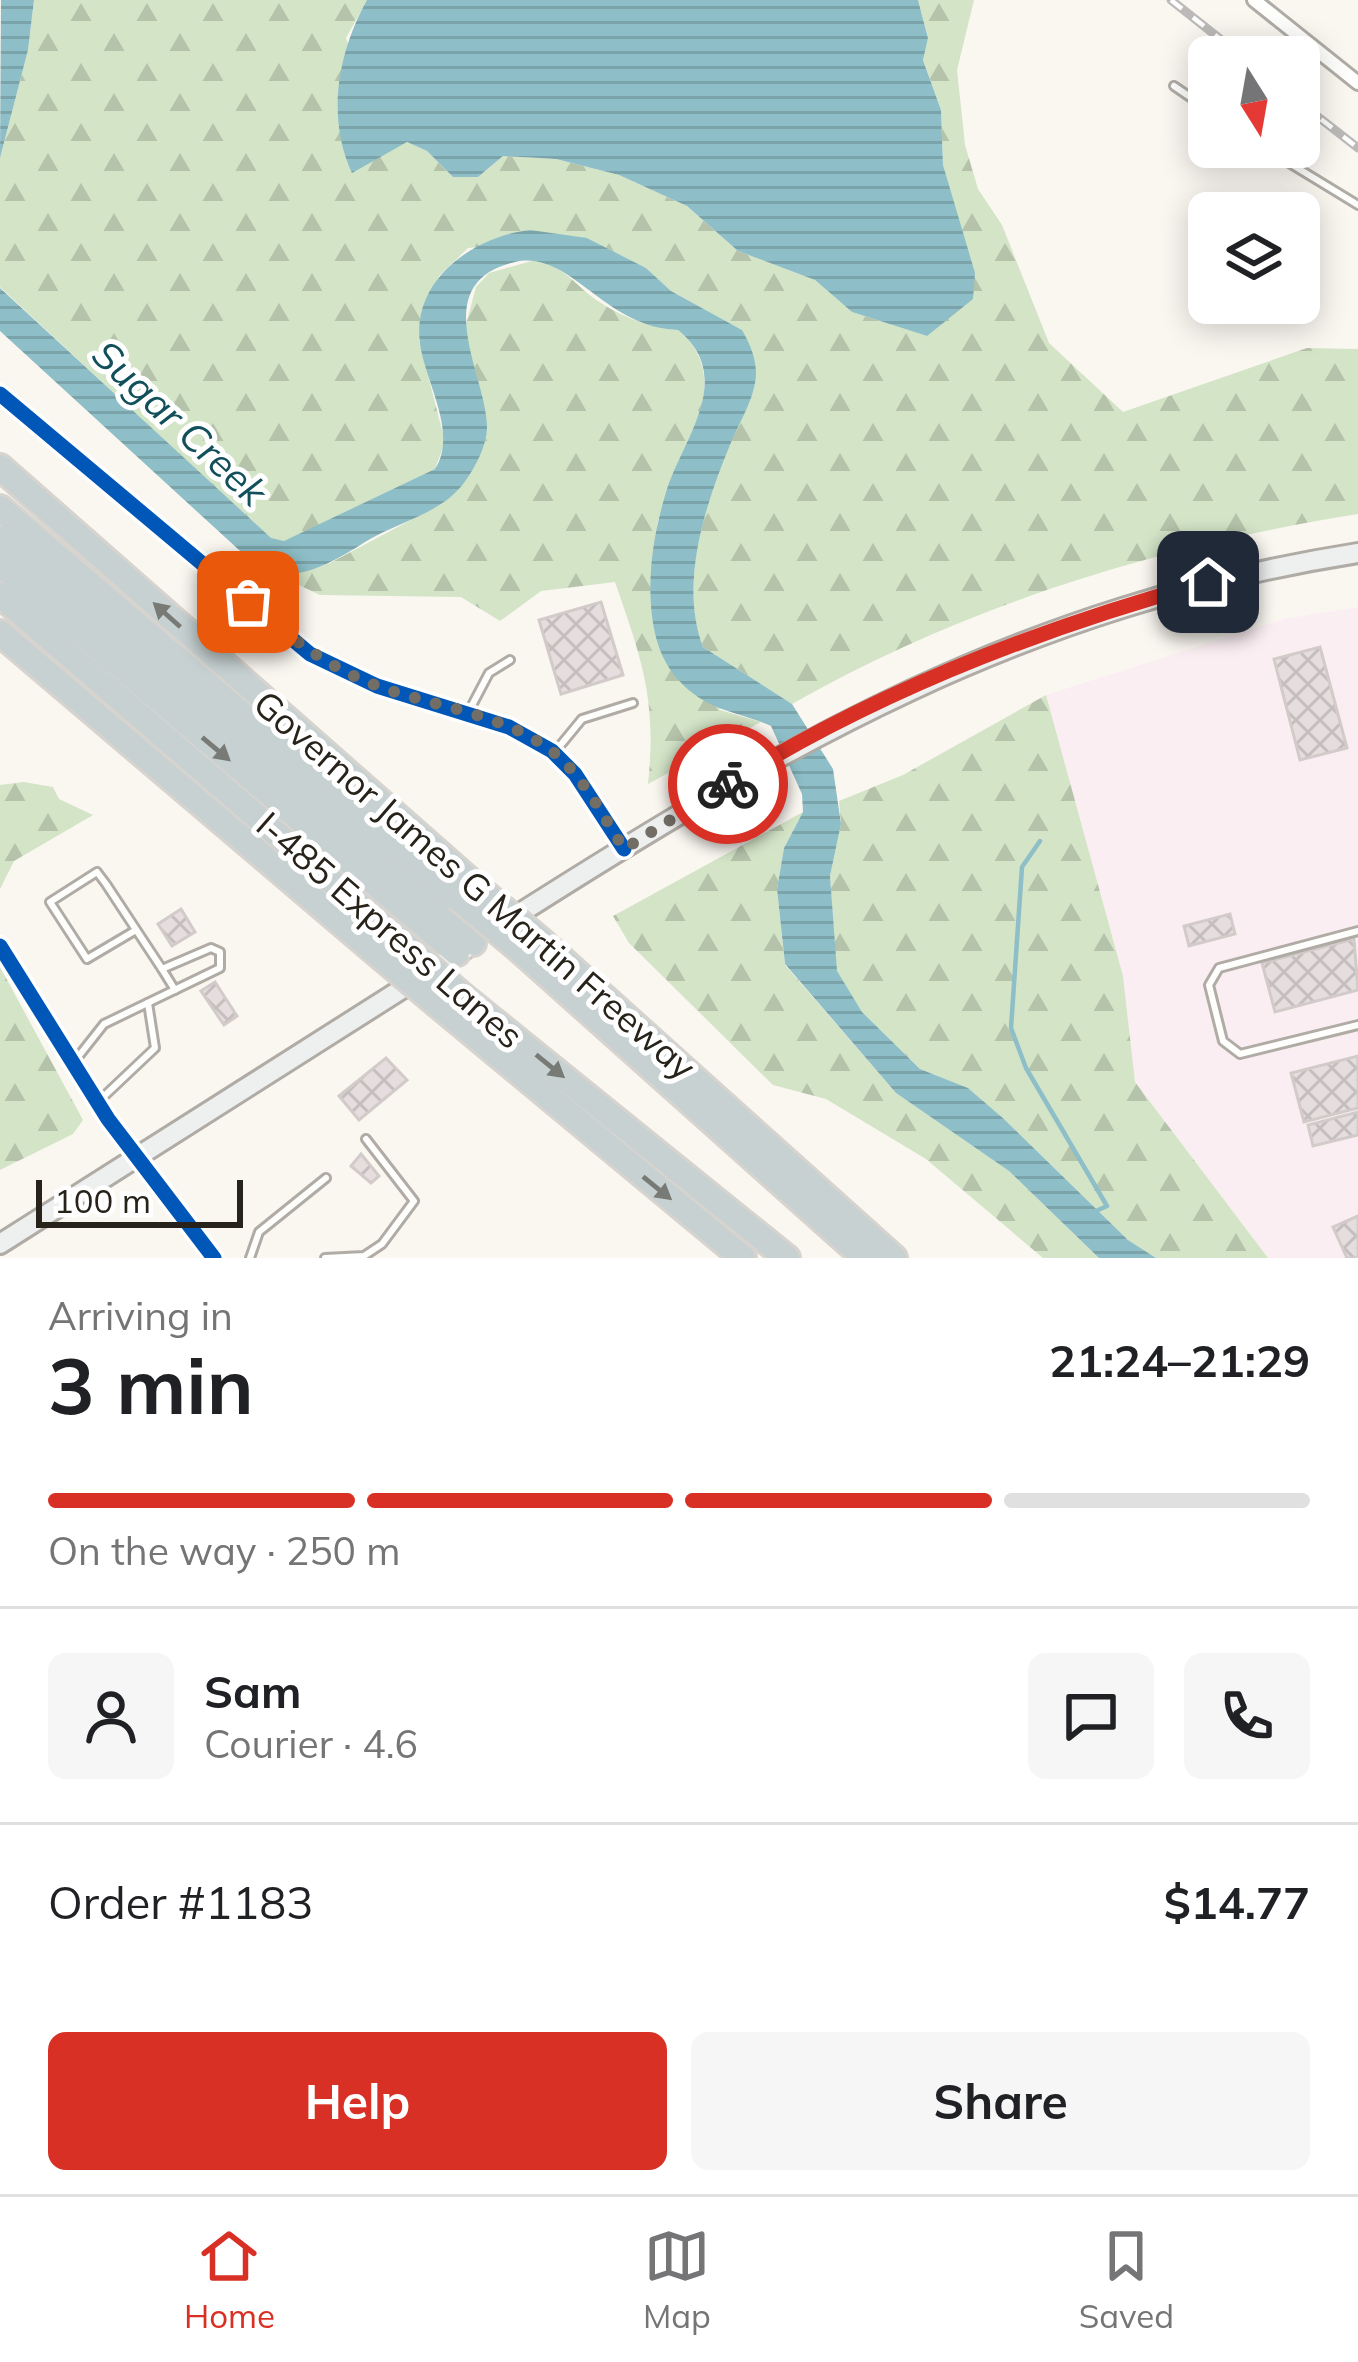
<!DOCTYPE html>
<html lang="en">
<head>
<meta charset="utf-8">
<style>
  :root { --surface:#fff; --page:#f6f6f6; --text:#202124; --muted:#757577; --line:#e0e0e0; --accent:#d93025 }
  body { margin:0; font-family:Mulish,sans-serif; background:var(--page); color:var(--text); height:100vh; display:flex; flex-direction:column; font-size:45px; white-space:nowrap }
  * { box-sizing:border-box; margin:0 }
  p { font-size:39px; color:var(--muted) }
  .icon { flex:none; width:66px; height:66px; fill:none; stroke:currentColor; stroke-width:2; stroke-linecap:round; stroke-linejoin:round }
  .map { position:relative; height:1258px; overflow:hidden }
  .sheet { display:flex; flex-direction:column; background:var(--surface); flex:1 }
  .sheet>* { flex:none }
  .needle { width:78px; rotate:169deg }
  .fabs { position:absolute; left:1188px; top:36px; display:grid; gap:24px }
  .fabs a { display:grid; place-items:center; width:132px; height:132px; border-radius:18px; background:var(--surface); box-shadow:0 6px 30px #0003; font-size:60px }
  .scale { position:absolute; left:36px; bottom:30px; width:207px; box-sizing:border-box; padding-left:12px; border:6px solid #28231a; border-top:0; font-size:33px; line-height:42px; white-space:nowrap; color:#28231a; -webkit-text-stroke:9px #fff; paint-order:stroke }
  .pin { position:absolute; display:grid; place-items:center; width:102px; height:102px; color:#fff; margin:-51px; border-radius:24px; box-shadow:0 6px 18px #0006 }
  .courier { position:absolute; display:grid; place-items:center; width:120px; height:120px; margin:-60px; border:9px solid #d93025; border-radius:50%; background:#fff; color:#222; box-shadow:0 3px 15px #0007 }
  .overview em { font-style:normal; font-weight:700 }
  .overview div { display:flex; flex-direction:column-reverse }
  .overview { display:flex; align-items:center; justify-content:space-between; height:204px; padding:0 48px }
  h1 { font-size:78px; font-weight:700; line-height:90px }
  .bar { display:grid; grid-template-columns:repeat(4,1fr); gap:18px 12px; align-content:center; height:144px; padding:0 48px }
  .bar i { height:15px; border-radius:9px; background:var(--line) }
  .bar .selected { background:var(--accent) }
  .bar p { grid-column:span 4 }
  .line { display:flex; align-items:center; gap:30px; padding:0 48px; border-top:3px solid var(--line) }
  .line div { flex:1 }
  .round { display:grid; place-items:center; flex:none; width:126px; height:126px; border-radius:18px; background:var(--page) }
  .button { display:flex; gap:24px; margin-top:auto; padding:24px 48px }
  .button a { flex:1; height:138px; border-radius:18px; background:var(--accent); color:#fff; font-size:48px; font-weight:700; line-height:138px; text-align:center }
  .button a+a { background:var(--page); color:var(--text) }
  .tab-bar { display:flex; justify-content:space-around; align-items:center; height:168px; border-top:3px solid var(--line); background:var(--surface); font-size:33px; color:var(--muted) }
  .tab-bar a { display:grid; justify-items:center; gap:6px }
  .tab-bar .selected { color:var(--accent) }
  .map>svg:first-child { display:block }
</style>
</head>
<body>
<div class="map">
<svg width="1358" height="1258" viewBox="0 0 1358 1258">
  <defs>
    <pattern id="forest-firs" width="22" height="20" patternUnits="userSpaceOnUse" patternTransform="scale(3)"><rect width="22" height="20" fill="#d3e4c7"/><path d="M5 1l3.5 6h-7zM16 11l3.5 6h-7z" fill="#b5c3aa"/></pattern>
    <pattern id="water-rules" width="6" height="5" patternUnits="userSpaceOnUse" patternTransform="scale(3)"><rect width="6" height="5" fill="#8ebec7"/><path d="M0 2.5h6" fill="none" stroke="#7aa3aa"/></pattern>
    <pattern id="building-cross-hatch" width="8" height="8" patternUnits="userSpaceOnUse" patternTransform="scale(3)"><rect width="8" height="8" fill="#e6dede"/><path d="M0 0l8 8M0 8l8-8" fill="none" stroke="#c5bebe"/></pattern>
  </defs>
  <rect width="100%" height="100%" fill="#faf6f0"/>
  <polygon fill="#fbeef3" points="1358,607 1358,1258 1268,1258 1135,1082 1123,976 1046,695 1284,619"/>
  <g fill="url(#forest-firs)">
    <path d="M34,0h333l-21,38 37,114 24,-10 20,9 26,26h25l25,-21 53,3 63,16 68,31 51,45 77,29 37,32 75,24 26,-124 -10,-47 -2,-55 -18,-51 5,-22 -10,-37h56l-17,70 8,75 13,44 24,36 47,118 74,69 184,-64 51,1v165c-196,31 -393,91 -566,190l-89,-57c-25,-66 4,-148 30,-211 8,-20 23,-39 22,-61 0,-15 -9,-32 -13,-45l-71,-39 -25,-23 -59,-30 -119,10 -29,28 -20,64 26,102 -10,27 -132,65 -19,7 -13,-2 -271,-252v-129l28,-108z"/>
    <path d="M535,260c30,6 39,25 63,41 22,15 54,28 80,29 65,54 -9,135 -21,196 -4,23 52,153 63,184l41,12 -113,62c9,-84 -6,-124 -33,-202l-74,9 -41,30 -39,-24 -141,-2 -38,-18 48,-14 113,-60 34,-125 -13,-46 12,-45 13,-14z"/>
    <polygon points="1046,695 1123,976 1135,1082 1268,1258 1156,1258 1128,1240 1004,1119 968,1088 920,1069 862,1012 836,971 830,876 841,824 839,801 903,775"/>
    <polygon points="23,782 53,787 59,799 93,815 14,861 0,889 0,785"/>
    <polygon points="803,812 784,848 777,889 785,965 896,1093 1009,1171 1099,1258 1043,1258 926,1159 826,1099 773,1085 629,943 613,916"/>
    <polygon points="0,967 83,1120 73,1134 0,1170"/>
  </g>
  <g fill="url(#water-rules)">
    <polygon points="1,0 34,0 28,50 0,158"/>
    <path d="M367,0h551l10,38 -5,22 18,50 2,55 32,108 -2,26 -46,37 -75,-24 -37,-32 -77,-29 -51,-45 -68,-31 -63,-16 -53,-3 -25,21h-25l-26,-26 -20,-9 -55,31c-26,-56 -14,-121 15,-173z"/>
    <path d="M530,230l57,8 59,30 25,23 71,39c8,14 14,28 14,44 -1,25 -17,48 -26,71 -25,60 -51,139 -27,202l89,57 41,65 8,55 -11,52 7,95 25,41 58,57 48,19 36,31 124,121 28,18h-57l-90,-87 -113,-78 -111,-129 -8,-75 7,-41 19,-36 -1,-18 -31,-68c-26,-12 -54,-14 -77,-32 -27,-20 -38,-46 -42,-78 -5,-43 2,-85 15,-127 17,-51 69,-112 11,-159 -74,-2 -108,-81 -163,-68 -91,21 -27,115 -28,167 -1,17 -11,37 -21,51 -23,34 -67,41 -101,62 -30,19 -65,40 -102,30l-263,-241v-43l271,250 13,3 151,-72c23,-36 -9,-85 -15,-125 -9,-65 55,-108 110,-114z"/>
  </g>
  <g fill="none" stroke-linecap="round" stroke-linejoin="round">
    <polyline stroke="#8ebec7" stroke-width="4.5" points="1040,841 1022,867 1011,1028 1026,1068 1107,1206 1096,1211"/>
  </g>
  <g fill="url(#building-cross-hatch)" stroke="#d2cbca" stroke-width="3">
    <polygon points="601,602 623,675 561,694 539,620"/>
    <polygon points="1320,647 1347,748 1300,760 1274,659"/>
    <polygon points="181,909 195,932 172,946 158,924"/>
    <polygon points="1230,914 1235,934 1189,946 1184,926"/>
    <polygon points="1354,939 1358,990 1275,1012 1262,963"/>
    <polygon points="215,982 237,1016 224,1025 201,991"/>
    <polygon points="1358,1056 1358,1108 1304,1122 1291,1073"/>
    <polygon points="386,1058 407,1080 359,1120 339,1096"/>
    <polygon points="1358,1112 1358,1135 1313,1146 1308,1125"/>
    <polygon points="361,1154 379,1176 371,1183 351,1166"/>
    <polygon points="1358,1216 1358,1258 1347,1258 1333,1227"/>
  </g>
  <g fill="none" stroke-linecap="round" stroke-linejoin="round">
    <defs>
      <g id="service">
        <polyline points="1174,86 1209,110"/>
        <polyline points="1263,147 1358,205"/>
        <polyline points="469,711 489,673 510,660"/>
        <polyline points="554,753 582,719 633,703"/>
        <polyline points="1358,931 1219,968 1209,985 1223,1041 1240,1054 1358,1025"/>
        <polyline points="162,969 175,990"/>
        <polyline points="74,1062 104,1024 220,968 220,952 211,948 162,969 106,884 97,872 50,902 87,959 136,930"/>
        <polyline points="100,1100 155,1048 148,1003"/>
        <polyline points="250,1258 259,1232 326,1178"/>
        <polyline points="325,1258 364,1256 382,1244 414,1201 366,1139"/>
      </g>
      <g id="minor">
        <polyline points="1254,0 1358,83"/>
        <polyline points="0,394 310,654 377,686 509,727 552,751 575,774 624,849"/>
        <polyline points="0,946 108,1119 214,1258"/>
      </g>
      <g id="secondary">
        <path d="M506,922c281,-179 516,-316 852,-369"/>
        <polyline points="0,1244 468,947"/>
      </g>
      <g id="motorway">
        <polyline points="0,467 476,886"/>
        <polyline points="0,508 458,898"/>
        <polyline points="0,538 473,943"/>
        <polyline points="0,564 457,953"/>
        <polyline points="0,595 397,938"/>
        <polyline points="0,633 380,956"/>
        <polyline points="539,939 894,1258"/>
        <polyline points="521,951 865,1258"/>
        <polyline points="459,993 787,1258"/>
        <polyline points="438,1005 743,1258"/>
      </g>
    </defs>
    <use href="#service" stroke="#b0aca5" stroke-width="12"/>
    <use href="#minor" stroke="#b0aca5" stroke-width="18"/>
    <use href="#secondary" stroke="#b0aca5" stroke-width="24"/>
    <use href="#motorway" stroke="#d7d4d0" stroke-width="30"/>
    <use href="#service" stroke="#fefefd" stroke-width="6"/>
    <use href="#minor" stroke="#fefefd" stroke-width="12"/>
    <use href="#secondary" stroke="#eef0ef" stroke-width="18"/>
    <use href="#motorway" stroke="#c7d1d1" stroke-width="24"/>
    <defs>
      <g id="rail">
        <polyline points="1171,0 1243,57"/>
        <polyline points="1299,102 1358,148"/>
      </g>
    </defs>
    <use href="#rail" stroke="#bbbab8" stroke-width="9"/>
    <use href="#rail" stroke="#fff" stroke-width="4.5" stroke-dasharray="14" stroke-linecap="butt"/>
    <defs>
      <g id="motorway-bridge">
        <polyline points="476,886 539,939"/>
        <polyline points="458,898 521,951"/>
        <polyline points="397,938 459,993"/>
        <polyline points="380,956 438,1005"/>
      </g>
    </defs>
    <use href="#motorway-bridge" stroke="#d7d4d0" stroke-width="30" stroke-linecap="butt"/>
    <use href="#motorway-bridge" stroke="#c7d1d1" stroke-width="24"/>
    <defs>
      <g id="cycleway">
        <polyline points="0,394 310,654 377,686 509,727 552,751 575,774 624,849"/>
        <polyline points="0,946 108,1119 214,1258"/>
      </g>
    </defs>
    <use href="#cycleway" stroke="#fff" stroke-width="22"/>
    <use href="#cycleway" stroke="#0057b8" stroke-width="15"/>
  </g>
  <defs><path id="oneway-solid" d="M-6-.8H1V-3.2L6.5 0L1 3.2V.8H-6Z" transform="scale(3)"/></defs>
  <g fill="#787a76">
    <use href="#oneway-solid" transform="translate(167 615) rotate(-138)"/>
    <use href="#oneway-solid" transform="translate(216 749) rotate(40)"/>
    <use href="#oneway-solid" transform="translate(550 1066) rotate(39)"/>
    <use href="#oneway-solid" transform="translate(657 1188) rotate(39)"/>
  </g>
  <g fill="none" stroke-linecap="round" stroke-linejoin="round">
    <path stroke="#726d65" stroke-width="12" stroke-dasharray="0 21.6" d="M248,602c41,35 80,66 132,85 56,20 125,27 173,65 30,24 50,64 71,97l104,-65"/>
    <path stroke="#d93025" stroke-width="15" d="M728,784c149,-93 312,-156 480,-202"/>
  </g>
  <g text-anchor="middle" stroke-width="10" stroke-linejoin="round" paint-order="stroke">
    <g font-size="36" fill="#28231a" stroke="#fff">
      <text transform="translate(475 885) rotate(41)" y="13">Governor James G Martin Freeway</text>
      <text transform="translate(390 930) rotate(41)" y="13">I-485 Express Lanes</text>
    </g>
    <g font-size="39" font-style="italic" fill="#114f5b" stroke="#fff">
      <text transform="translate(180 423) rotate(43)" y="14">Sugar Creek</text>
    </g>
  </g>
</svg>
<div class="fabs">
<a><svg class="needle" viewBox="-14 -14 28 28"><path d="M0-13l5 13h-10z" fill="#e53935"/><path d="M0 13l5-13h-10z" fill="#757577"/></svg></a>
<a><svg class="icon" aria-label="layers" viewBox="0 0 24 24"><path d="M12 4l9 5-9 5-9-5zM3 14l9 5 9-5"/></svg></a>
</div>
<div class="scale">100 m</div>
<div class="pin" style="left:248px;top:602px;background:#ea580c"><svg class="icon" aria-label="bag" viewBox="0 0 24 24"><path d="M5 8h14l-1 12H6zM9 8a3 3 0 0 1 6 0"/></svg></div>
<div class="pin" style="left:1208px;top:582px;background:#1f2937"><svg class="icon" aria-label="home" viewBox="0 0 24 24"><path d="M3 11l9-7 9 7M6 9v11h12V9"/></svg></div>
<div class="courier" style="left:728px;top:784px"><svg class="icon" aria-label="bike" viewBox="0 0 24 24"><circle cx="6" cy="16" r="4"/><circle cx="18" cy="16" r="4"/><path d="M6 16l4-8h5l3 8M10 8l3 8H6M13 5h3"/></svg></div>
</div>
<section class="sheet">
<div class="overview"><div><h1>3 min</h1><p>Arriving in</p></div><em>21:24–21:29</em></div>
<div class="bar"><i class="selected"></i><i class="selected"></i><i class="selected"></i><i></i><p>On the way · 250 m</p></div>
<div class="line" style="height:216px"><a class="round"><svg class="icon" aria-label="person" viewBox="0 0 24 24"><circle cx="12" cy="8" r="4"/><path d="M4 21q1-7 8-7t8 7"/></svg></a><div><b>Sam</b><p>Courier · 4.6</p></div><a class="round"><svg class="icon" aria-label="chat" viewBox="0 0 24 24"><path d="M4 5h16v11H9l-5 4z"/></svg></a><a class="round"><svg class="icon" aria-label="phone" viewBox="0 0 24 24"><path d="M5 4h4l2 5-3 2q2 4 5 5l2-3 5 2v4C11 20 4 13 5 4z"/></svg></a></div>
<div class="line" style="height:156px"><div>Order #1183</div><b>$14.77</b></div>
<div class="button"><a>Help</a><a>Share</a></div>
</section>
<nav class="tab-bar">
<a class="selected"><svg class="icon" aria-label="home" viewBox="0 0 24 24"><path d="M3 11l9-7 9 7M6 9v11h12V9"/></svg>Home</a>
<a><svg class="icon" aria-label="map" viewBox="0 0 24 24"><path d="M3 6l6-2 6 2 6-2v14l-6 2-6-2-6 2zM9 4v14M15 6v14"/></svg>Map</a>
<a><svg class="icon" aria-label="saved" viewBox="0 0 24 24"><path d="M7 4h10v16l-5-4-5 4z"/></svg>Saved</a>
</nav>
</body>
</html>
